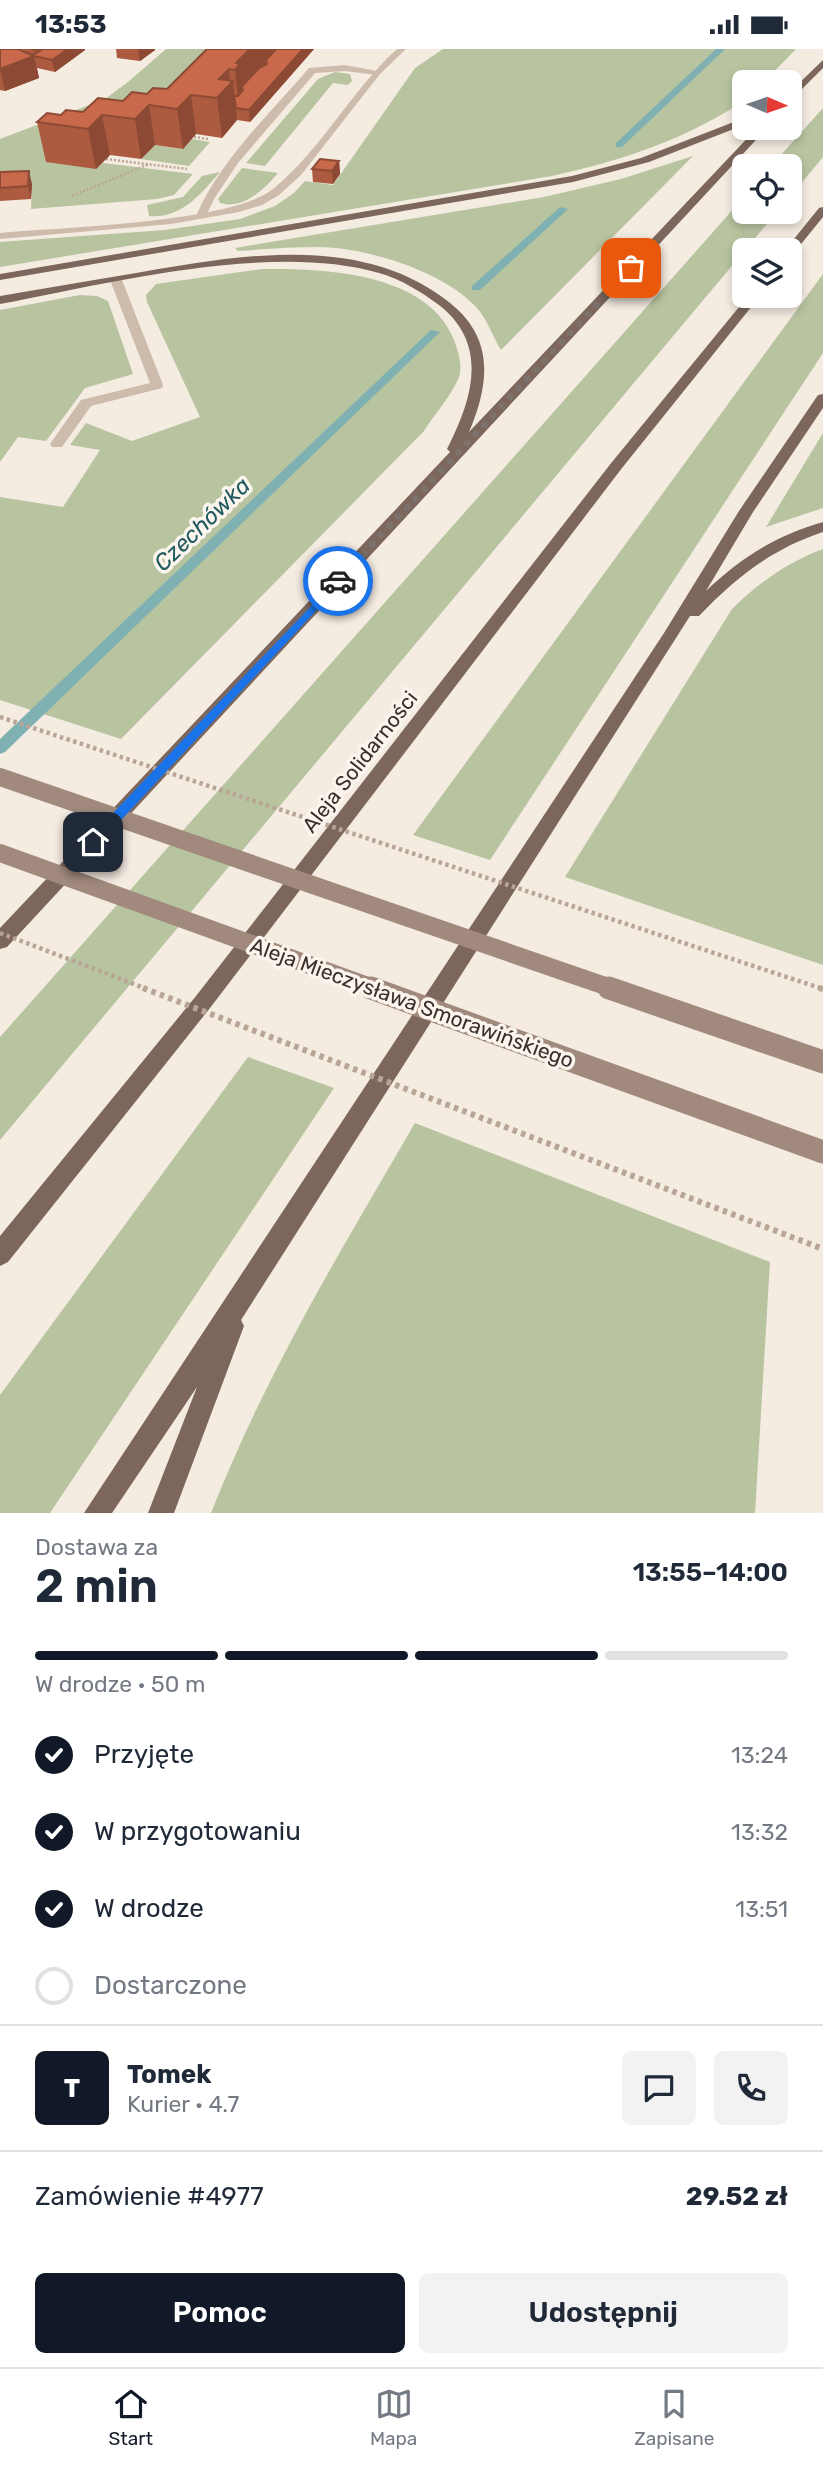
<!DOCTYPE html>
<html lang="pl">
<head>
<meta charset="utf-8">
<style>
  :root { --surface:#fff; --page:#f2f2f3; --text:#1f2937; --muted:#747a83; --line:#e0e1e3; --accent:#111827 }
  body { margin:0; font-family:Rubik,sans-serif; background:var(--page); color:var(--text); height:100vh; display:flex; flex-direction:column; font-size:26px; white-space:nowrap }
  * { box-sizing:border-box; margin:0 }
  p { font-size:23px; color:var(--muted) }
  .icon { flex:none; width:38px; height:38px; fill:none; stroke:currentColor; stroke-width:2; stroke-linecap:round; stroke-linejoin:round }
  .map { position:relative; height:1464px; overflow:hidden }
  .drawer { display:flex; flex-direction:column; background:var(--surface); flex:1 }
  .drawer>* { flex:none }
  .needle { width:46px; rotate:92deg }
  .tools { position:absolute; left:732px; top:21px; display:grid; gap:14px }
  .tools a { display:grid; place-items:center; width:70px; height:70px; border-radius:10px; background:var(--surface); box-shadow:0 4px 10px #0003; font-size:35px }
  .pin { position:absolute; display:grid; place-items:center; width:60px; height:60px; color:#fff; margin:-30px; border-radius:14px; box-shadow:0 4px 10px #0006 }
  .courier { position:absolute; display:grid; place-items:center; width:70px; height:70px; margin:-35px; border:5px solid #1a73e8; border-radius:50%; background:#fff; color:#222; box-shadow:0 2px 9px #0007 }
  .overview em { font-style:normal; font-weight:600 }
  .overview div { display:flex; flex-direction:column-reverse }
  .overview { display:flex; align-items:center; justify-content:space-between; height:119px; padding:0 35px }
  h1 { font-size:46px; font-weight:600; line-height:52px }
  .bar { display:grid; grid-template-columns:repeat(4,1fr); gap:10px 7px; align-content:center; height:84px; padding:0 35px }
  .bar i { height:9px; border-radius:5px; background:var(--line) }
  .bar .selected { background:var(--accent) }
  .bar p { grid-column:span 4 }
  .line { display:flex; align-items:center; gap:18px; padding:0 35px; border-top:2px solid var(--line) }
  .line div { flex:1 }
  .round { display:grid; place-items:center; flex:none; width:74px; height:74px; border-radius:10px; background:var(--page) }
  ol { padding:0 35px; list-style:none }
  li { display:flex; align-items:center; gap:21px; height:77px }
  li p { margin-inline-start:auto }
  li .icon { padding:7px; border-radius:50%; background:var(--accent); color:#fff; stroke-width:4 }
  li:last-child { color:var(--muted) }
  li i { width:38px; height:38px; border:4px solid var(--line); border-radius:50% }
  .primary-button { display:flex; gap:14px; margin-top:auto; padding:14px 35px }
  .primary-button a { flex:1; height:80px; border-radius:10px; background:var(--accent); color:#fff; font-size:28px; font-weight:600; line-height:80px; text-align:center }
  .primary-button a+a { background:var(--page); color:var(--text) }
  .status { display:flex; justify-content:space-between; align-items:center; height:49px; padding:0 35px; background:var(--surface); direction:ltr }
  .status svg { height:19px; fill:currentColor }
  .tab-bar { display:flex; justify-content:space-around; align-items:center; height:98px; border-top:2px solid var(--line); background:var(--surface); font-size:19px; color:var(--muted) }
  .tab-bar a { display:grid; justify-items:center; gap:4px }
  .tab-bar .selected { color:var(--accent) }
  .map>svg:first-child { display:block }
</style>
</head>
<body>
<div class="status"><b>13:53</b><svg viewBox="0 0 49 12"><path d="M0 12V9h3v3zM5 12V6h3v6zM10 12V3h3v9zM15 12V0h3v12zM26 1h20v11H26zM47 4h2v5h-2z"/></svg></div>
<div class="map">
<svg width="823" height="1464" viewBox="0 0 823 1464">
  <rect width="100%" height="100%" fill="#f4ebe1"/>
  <g fill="#b8c4a0">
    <polygon points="166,0 263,0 106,88 96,120 103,114 193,125 174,146 157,150 31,160 32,135 0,137 0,90 105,50 128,33"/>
    <path d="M443,0h353l-32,33h-20v19c-60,39 -123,60 -192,75l-552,91v-25l165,-12 75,-11 35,-13 19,-13 11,-12 28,4 82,-117z"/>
    <polygon points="335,23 350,25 352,32 348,36 333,34 265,117 246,114 318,30"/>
    <polygon points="823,59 823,108 789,149 789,117 771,117"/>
    <polygon points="192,90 210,93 189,117 141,110 155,96 182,100"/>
    <path d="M693,107l-192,194c-8,-13 -14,-31 -24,-42 -34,-37 -109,-60 -158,-61 -27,0 -54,2 -81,4l-3,-3 309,-51 77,-18z"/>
    <path d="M242,119l36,5c-14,16 -34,37 -58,30l-2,-4z"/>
    <path d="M220,123c-19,22 -39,47 -71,44l-2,-11 36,-8 19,-21z"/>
    <polygon points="744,148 744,163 777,163 0,1091 0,988"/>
    <path d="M262,220c60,-1 166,3 192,71 4,11 9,25 5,37 -7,18 -25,38 -35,54l-303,308 -121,-39v-203l63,10 37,-57 -30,-5 16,-22 46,18 68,-24 -53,-115 -1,-7 10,-11z"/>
    <polygon points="823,225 823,304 490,811 413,786"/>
    <polygon points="80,246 97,247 108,252 133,325 85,339 46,392 18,388 0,413 0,261"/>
    <polygon points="823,384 823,459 766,478"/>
    <path d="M823,500v416l-258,-88 167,-268c26,-26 56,-47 91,-60z"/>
    <polygon points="248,1008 334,1039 50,1464 0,1464 0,1346"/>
    <path d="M415,1074l355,139 -15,251h-544c54,-138 130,-263 204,-390z"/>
  </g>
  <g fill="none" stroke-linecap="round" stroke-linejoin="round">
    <g fill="#7fb0b2" fill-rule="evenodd">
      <polygon points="716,0 725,0 622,98 616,98 616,94"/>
      <polygon points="560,158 568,160 480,241 472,241 472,237"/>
      <polygon points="431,281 440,283 5,703 0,705 0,690"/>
    </g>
    <g stroke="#b9a596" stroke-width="2.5" stroke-dasharray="2 2" stroke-linecap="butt">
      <polyline points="194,88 208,90"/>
      <polyline points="106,110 187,120"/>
      <polyline points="72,147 149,115"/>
    </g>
    <g fill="#cdbbac" fill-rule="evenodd">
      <path d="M345,16l37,7 -5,3 -32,-4 -30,2 -77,90 -24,36 -9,19h-8l-1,-2c25,-57 73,-101 113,-148z"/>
      <polygon points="112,229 122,231 163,336 162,339 91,357 62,398 52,398 50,395 81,351 150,334 110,231"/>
    </g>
    <path fill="#cdbbac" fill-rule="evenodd" d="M397,0h9l-26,25 -79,101 -22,20 -17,10 -23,7 -68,12 -171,15v-6c60,-6 231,-10 273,-44 48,-39 78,-98 124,-140z"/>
    <g fill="#7d675c" fill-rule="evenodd">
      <polygon points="823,11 823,19 789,53 789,44"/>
      <polygon points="744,69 744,76 649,113 573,133 0,231 0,225 572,127 641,109"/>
      <path d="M757,79h10l-760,819 -7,2v-21l450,-476 -3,-3c25,-49 43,-104 -8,-144 -18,-13 -38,-26 -60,-32 -108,-31 -269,10 -379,31v-8c47,-8 94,-16 142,-24 98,-17 217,-38 303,27 49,36 46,81 24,133z"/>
      <polygon points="823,158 823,168 793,205 789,206 789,201 785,201 819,159"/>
      <polygon points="748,247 760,247 622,419 210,959 8,1213 0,1217 0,1187 196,947 612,413"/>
      <path d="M823,345v14l-70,104 -47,79c34,-33 71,-56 117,-69v10c-51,17 -87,45 -124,84h-9l-449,704 3,6 -70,187h-26l49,-126 -85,126h-28l580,-880 75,-122 79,-116z"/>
    </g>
    <g stroke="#b9a596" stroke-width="4.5" stroke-dasharray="3.5 3.5" stroke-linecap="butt">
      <polyline points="0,668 823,940"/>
      <polyline points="0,884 147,940"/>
    </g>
    <g stroke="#b9a596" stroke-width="6" stroke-dasharray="4.5 4.5" stroke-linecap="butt">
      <polyline points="143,939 823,1200"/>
      <polyline points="819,939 823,940"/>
    </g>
    <g stroke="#a18a7d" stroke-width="18">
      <polyline points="0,728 614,940"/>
      <polyline points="0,804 376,940"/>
    </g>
    <g stroke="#a18a7d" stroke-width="23">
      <polyline points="371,939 823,1103"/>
      <polyline points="609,939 823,1013"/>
    </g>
  </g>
  <g fill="#ac5a40">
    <polygon points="0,0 21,1 21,0 85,0 85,1 55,23 37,19 39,29 5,42 0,41"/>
    <polygon points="116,0 155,0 155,1 140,12 117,9"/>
    <polygon points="207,0 314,0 250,73 237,71 222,89 196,85 183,100 155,96 141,110 110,106 96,120 46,113 37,73 61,66 83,63 167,40"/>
    <polygon points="339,112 340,125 333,135 313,133 312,120"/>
    <polygon points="0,123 32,135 31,150 0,152"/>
  </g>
  <g fill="#8c4a34">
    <polygon points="68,0 85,0 85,1 55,23 52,11"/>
    <polygon points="138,0 155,0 155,1 140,12"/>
    <polygon points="250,0 284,0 239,60 235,21 236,14"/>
    <polygon points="303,0 314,0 250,73 249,61"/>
    <polygon points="34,7 39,29 5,42 0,20"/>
    <polygon points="229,20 230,35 233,32 237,71 222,89 217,49 219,30"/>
    <polygon points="191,46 196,85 183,100 177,60"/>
    <polygon points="149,56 155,96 141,110 135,70"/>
    <polygon points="102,66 110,106 96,120 88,80"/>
    <polygon points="339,112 340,125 333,135 332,122"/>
    <polygon points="29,122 32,135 31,150 28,137"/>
  </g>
  <g fill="#c8694b" stroke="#8c4a34" stroke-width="2">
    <polygon points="0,0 18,0 34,7 0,20"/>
    <polygon points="31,0 68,0 52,11 34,7 32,6 40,2"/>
    <polygon points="207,0 250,0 236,14 240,15 235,21 229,20 219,30 233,32 217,49 191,46 177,60 149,56 135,70 102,66 88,80 37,73 47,64 61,66 66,61 83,63 98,49 123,52 132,43 147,45 153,39 167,40"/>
    <polygon points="276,0 303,0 249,61 236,59 234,47 238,47 243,41 242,37 259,19 267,15 266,11"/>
    <polygon points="320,110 339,112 332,122 312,120"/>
    <polygon points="29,122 28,137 0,139 0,123"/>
  </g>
  <polygon fill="#1a73e8" points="338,529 342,532 341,535 97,797 88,797 88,790"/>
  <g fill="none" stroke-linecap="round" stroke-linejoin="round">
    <polyline stroke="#7c716b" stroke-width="7" stroke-dasharray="0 12.6" points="338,532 631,219"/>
  </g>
  <g text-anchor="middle" stroke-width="7" stroke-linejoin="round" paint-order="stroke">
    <g font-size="21" fill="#3b302b" stroke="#fbf5ee">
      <text transform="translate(360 713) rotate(-52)" y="7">Aleja Solidarności</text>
      <text transform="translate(412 954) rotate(20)" y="7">Aleja Mieczysława Smorawińskiego</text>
    </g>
    <g font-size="23" font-style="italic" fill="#1f5a5e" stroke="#fbf5ee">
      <text transform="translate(202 475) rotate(-44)" y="8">Czechówka</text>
    </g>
  </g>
</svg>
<div class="tools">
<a><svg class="needle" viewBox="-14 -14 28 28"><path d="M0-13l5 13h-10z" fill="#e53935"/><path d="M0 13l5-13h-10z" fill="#747a83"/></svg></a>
<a><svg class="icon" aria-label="locate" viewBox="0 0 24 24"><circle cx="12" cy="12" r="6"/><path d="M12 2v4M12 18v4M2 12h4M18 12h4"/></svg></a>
<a><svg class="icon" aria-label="layers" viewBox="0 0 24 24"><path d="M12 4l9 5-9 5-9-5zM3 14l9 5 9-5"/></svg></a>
</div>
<div class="pin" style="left:631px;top:219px;background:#ea580c"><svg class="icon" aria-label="bag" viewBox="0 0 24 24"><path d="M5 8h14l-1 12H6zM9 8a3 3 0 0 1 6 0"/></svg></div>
<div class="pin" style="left:93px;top:793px;background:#1f2937"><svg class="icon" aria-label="home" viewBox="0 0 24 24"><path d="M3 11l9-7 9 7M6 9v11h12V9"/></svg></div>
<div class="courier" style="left:338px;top:532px"><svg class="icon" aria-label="car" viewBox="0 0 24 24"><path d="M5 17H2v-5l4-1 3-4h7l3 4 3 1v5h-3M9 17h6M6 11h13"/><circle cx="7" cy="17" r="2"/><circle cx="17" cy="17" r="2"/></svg></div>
</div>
<section class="drawer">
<div class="overview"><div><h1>2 min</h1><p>Dostawa za</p></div><em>13:55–14:00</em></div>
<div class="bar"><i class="selected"></i><i class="selected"></i><i class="selected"></i><i></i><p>W drodze · 50 m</p></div>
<ol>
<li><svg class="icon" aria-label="check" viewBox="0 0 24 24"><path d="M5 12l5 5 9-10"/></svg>Przyjęte<p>13:24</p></li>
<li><svg class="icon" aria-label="check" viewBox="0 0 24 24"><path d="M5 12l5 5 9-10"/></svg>W przygotowaniu<p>13:32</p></li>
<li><svg class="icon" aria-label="check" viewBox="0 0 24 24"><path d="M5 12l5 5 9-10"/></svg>W drodze<p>13:51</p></li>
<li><i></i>Dostarczone</li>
</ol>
<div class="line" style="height:126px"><b class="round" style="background:var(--accent);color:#fff">T</b><div><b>Tomek</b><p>Kurier · 4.7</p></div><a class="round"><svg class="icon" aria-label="chat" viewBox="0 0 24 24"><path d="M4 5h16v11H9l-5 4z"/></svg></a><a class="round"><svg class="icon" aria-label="phone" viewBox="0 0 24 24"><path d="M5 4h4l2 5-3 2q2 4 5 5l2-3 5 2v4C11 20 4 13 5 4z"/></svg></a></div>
<div class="line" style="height:91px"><div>Zamówienie #4977</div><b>29.52 zł</b></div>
<div class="primary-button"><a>Pomoc</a><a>Udostępnij</a></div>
</section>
<nav class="tab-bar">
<a class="selected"><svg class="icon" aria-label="home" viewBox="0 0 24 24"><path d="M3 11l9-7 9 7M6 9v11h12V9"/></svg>Start</a>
<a><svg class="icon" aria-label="map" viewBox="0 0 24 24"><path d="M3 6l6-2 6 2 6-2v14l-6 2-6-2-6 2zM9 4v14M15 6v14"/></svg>Mapa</a>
<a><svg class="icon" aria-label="saved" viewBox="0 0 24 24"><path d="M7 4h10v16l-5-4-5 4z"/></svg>Zapisane</a>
</nav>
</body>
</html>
